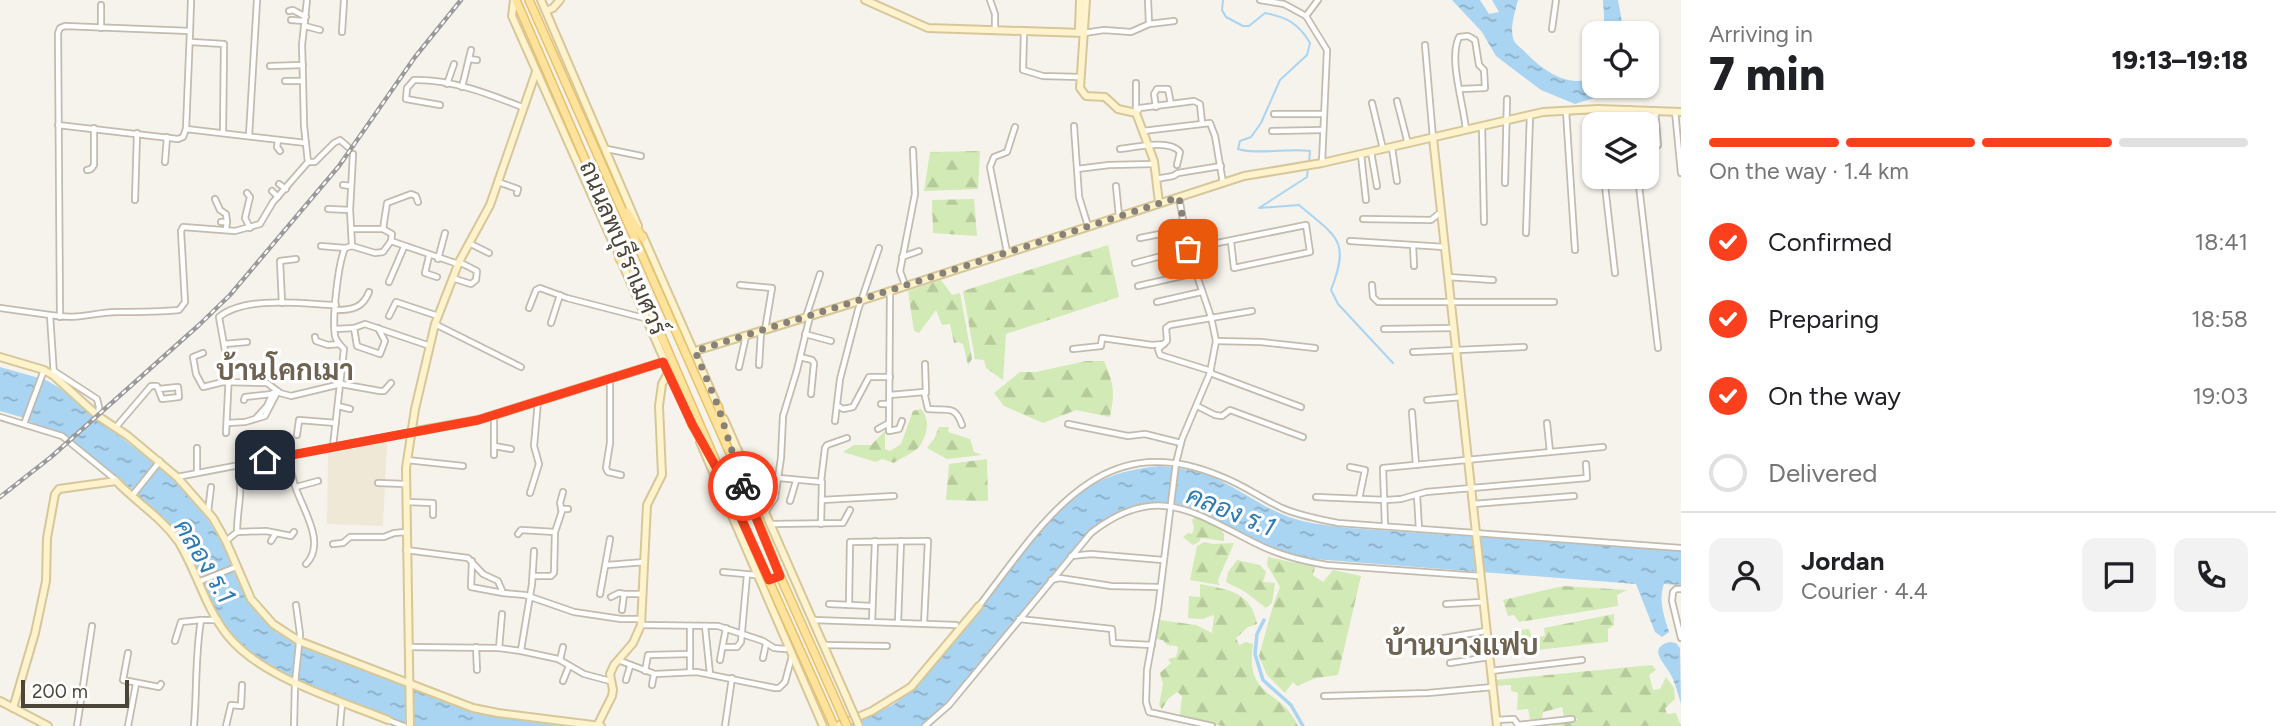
<!DOCTYPE html>
<html lang="en">
<head>
<meta charset="utf-8">
<style>
  :root { --surface:#fff; --page:#f2f2f2; --text:#202124; --muted:#757577; --line:#e0e0e0; --accent:#fc3f1d }
  body { margin:0; font-family:Figtree,Sarabun,sans-serif; background:var(--page); color:var(--text); height:100vh; display:flex; flex-direction:column; font-size:26px; white-space:nowrap }
  * { box-sizing:border-box; margin:0 }
  p { font-size:23px; color:var(--muted) }
  .icon { flex:none; width:38px; height:38px; fill:none; stroke:currentColor; stroke-width:2; stroke-linecap:round; stroke-linejoin:round }
  .map { position:relative; flex:1; overflow:hidden }
  .sheet { display:flex; flex-direction:column; background:var(--surface); width:595px }
  .sheet>* { flex:none }
  .buttons { position:absolute; left:1582px; top:21px; display:grid; gap:14px }
  .buttons a { display:grid; place-items:center; width:77px; height:77px; border-radius:14px; background:var(--surface); box-shadow:0 2px 5px #0004; font-size:35px }
  .scale { position:absolute; left:21px; bottom:18px; width:108px; box-sizing:border-box; padding-left:7px; border:4px solid #4b4439; border-top:0; font-size:19px; line-height:24px; white-space:nowrap; color:#4b4439; -webkit-text-stroke:5px #fff; paint-order:stroke }
  .pin { position:absolute; display:grid; place-items:center; width:60px; height:60px; color:#fff; margin:-30px; border-radius:14px; box-shadow:0 4px 10px #0006 }
  .courier { position:absolute; display:grid; place-items:center; width:70px; height:70px; margin:-35px; border:5px solid #fc3f1d; border-radius:50%; background:#fff; color:#222; box-shadow:0 2px 9px #0007 }
  .headline em { font-style:normal; font-weight:800 }
  .headline div { display:flex; flex-direction:column-reverse }
  .headline { display:flex; align-items:center; justify-content:space-between; height:119px; padding:0 28px }
  h1 { font-size:46px; font-weight:800; line-height:52px }
  .bar { display:grid; grid-template-columns:repeat(4,1fr); gap:10px 7px; align-content:center; height:84px; padding:0 28px }
  .bar i { height:9px; border-radius:5px; background:var(--line) }
  .bar .active { background:var(--accent) }
  .bar p { grid-column:span 4 }
  .line { display:flex; align-items:center; gap:18px; padding:0 28px; border-top:2px solid var(--line) }
  .line div { flex:1 }
  .round { display:grid; place-items:center; flex:none; width:74px; height:74px; border-radius:14px; background:var(--page) }
  ol { padding:0 28px; list-style:none }
  li { display:flex; align-items:center; gap:21px; height:77px }
  li p { margin-inline-start:auto }
  li .icon { padding:7px; border-radius:50%; background:var(--accent); color:#fff; stroke-width:4 }
  li:last-child { color:var(--muted) }
  li i { width:38px; height:38px; border:4px solid var(--line); border-radius:50% }
  main { display:flex; flex:1; min-height:0 }
  .map>svg:first-child { display:block }
</style>
</head>
<body>
<main>
<div class="map">
<svg width="1681" height="726" viewBox="0 0 1681 726">
  <defs>
    <pattern id="forest-firs" width="22" height="20" patternUnits="userSpaceOnUse" patternTransform="scale(1.75)"><rect width="22" height="20" fill="#d2eab5"/><path d="M5 1l3.5 6h-7zM16 11l3.5 6h-7z" fill="#b6ca9c"/></pattern>
    <pattern id="water-ripples" width="26" height="14" patternUnits="userSpaceOnUse" patternTransform="scale(1.75)"><rect width="26" height="14" fill="#a9d4f2"/><path d="M2 4q2-2 4 0t4 0M15 11q2-2 4 0t4 0" fill="none" stroke="#8caec5"/></pattern>
  </defs>
  <rect width="100%" height="100%" fill="#f6f3ec"/>
  <polygon fill="#efe8d6" points="387,442 383,526 327,524 328,454"/>
  <g fill="url(#forest-firs)">
    <polygon points="980,151 978,189 924,191 930,152"/>
    <polygon points="974,199 977,236 933,233 932,200"/>
    <polygon points="1108,245 1119,297 1006,334 1003,380 986,368 984,360 975,359 963,291"/>
    <polygon points="941,280 952,295 960,293 972,359 968,365 963,344 958,342 954,343 950,324 942,325 936,310 919,333 914,331 908,291"/>
    <path d="M1086,361h18c10,24 11,31 6,56l-34,-7 -33,13 -39,-17 -10,-13 26,-21h16z"/>
    <path d="M921,409c10,11 6,27 -2,38 -6,6 -18,11 -25,16l-12,-4 -6,3 -33,-10 11,-7h17l14,-14v18l5,2 11,-7 12,-33z"/>
    <polygon points="939,427 949,427 948,432 970,439 974,452 982,455 947,459 927,448 934,439"/>
    <polygon points="987,459 988,501 946,500 949,464"/>
    <polygon points="1195,517 1219,527 1224,534 1224,541 1201,538 1199,542 1193,545 1183,537 1188,533 1192,534 1194,528 1192,520"/>
    <polygon points="1204,542 1213,544 1234,543 1218,580 1219,585 1190,580 1197,546"/>
    <path d="M1268,557l47,10 -2,8 10,7 10,-12 28,6 -23,99 -22,3 -19,8 -4,-4 -8,11 -18,-18 -8,-19c7,-24 12,-47 21,-69l-13,-22z"/>
    <polygon points="1237,560 1260,565 1266,572 1263,582 1275,583 1272,603 1266,608 1244,591 1226,582 1228,572"/>
    <path d="M1200,584c28,6 51,7 57,40l-9,3 -12,11 3,7 7,-3 7,2c-8,56 27,43 45,82h-76l-42,-11 2,-19 -5,-4 -9,7 -6,10 -3,-4 4,-21 -3,-11 11,-10 -3,-4 8,-2 2,-8 -1,-3 -10,-1 -4,-5 -7,-1 4,-19 36,5 16,8 2,-18 -12,4 -14,-1 1,-22 11,1z"/>
    <polygon points="1563,586 1627,590 1617,595 1618,606 1519,622 1514,615 1508,616 1503,600"/>
    <polygon points="1614,614 1614,625 1608,629 1608,642 1510,653 1508,644 1513,642 1512,631 1529,629 1532,637 1545,636 1544,628"/>
    <polygon points="1652,665 1656,670 1649,675 1653,690 1660,689 1666,677 1674,688 1675,699 1665,708 1667,714 1676,713 1681,726 1551,726 1578,720 1573,716 1564,717 1562,707 1543,712 1542,719 1530,719 1528,709 1517,710 1518,693 1511,691 1511,685 1496,686 1495,680"/>
  </g>
  <g fill="url(#water-ripples)">
    <path d="M1452,0h28l9,14 10,-2 -7,-12h26c-3,12 -8,26 -5,38 1,5 6,8 10,12 18,19 45,40 71,27v9h19l-6,8 -32,10 -34,-14 -45,-34 -14,-24z"/>
    <polygon points="1603,0 1618,0 1624,33 1605,33"/>
    <polygon points="0,367 46,380 58,387 176,481 209,521 227,552 245,595 259,615 276,632 309,650 483,715 561,726 411,726 298,683 258,661 230,636 201,584 185,547 156,514 63,438 21,417 0,411"/>
    <path d="M1160,466c18,2 36,4 53,11 26,12 49,30 76,40 19,7 39,8 59,11l333,23v34l-17,-1c-6,16 0,32 5,48l-7,5 -7,-5 -19,-48 -323,-25c-20,-4 -38,-9 -57,-18 -16,-7 -31,-18 -47,-26 -52,-24 -88,-14 -128,25l-134,165 -24,21h-80l50,-21 19,-15 145,-180c33,-28 59,-40 103,-44z"/>
    <path d="M1670,642l6,1 4,5 1,56c-3,-9 -5,-19 -9,-27 -5,-12 -27,-29 -2,-35z"/>
  </g>
  <g fill="none" stroke-linecap="round" stroke-linejoin="round">
    <g stroke="#a9d4f2" stroke-width="2">
      <path d="M1223,0l-1,10 4,7 17,9h6l16,-13c22,4 34,11 45,30l-3,12 -27,25 -19,43 -10,14 -11,4 -2,8c17,6 51,-1 72,2l-1,12"/>
      <path d="M1308,168l-1,9 -48,31 40,-3c37,32 52,34 32,85l7,14 55,59"/>
    </g>
    <polyline stroke="#a9d4f2" stroke-width="3.5" points="1264,620 1257,634 1255,654 1263,680 1291,705 1303,726"/>
    <defs>
      <g id="street">
        <polyline points="990,0 995,14 995,29"/>
        <polyline points="1148,0 1149,24"/>
        <polyline points="1260,0 1284,4 1306,16"/>
        <polyline points="1318,0 1306,16 1327,50 1322,163"/>
        <polyline points="101,5 101,28"/>
        <polyline points="289,11 293,10 306,17"/>
        <polyline points="291,20 305,21"/>
        <polyline points="305,26 320,30"/>
        <polyline points="1552,29 1556,0"/>
        <polyline points="190,31 191,0"/>
        <polyline points="1024,31 1023,70 1043,76 1080,77"/>
        <polyline points="342,32 344,0"/>
        <polyline points="1084,33 1104,30 1131,32 1149,24 1174,21"/>
        <polyline points="191,42 224,44 223,133"/>
        <polyline points="1425,45 1433,138"/>
        <polyline points="469,59 477,60"/>
        <polyline points="270,66 303,65"/>
        <polyline points="285,81 303,81"/>
        <polyline points="1136,83 1136,113 1140,108 1194,101 1200,104 1202,123"/>
        <polyline points="447,84 454,64"/>
        <polyline points="462,87 471,50"/>
        <path d="M1460,89l25,-1 -1,-18 -5,-5 -4,-25 -7,-4 -9,1c-11,22 5,68 7,93"/>
        <polyline points="1397,101 1408,144"/>
        <polyline points="1372,103 1383,149"/>
        <path d="M440,105l-34,-6 1,-11 7,-8c37,-1 75,14 108,27"/>
        <polyline points="1156,107 1154,94 1157,89 1168,89 1171,104"/>
        <polyline points="1598,109 1600,124"/>
        <polyline points="1630,109 1631,124"/>
        <polyline points="1655,110 1658,145"/>
        <polyline points="1566,111 1575,250"/>
        <polyline points="1675,111 1681,173"/>
        <polyline points="1274,114 1323,114"/>
        <polyline points="58,125 178,139 183,137 186,129 190,31 65,26 60,28 58,33 60,317"/>
        <polyline points="1074,126 1079,197 1088,226"/>
        <polyline points="1482,126 1484,222"/>
        <polyline points="186,129 306,143"/>
        <polyline points="1143,131 1210,123 1215,136 1223,183"/>
        <polyline points="1272,131 1322,130"/>
        <polyline points="249,136 257,0"/>
        <polyline points="278,140 277,147 280,151"/>
        <polyline points="1392,148 1397,181"/>
        <polyline points="607,149 641,156"/>
        <path d="M1120,149c16,-2 50,-10 60,3l-3,13"/>
        <polyline points="1371,152 1377,186"/>
        <polyline points="1361,155 1366,200"/>
        <polyline points="165,162 167,137"/>
        <polyline points="308,162 315,162 334,143 340,140 348,147"/>
        <polyline points="1077,169 1109,165 1154,164"/>
        <polyline points="87,170 91,169 94,165 94,128"/>
        <polyline points="1604,177 1615,273"/>
        <polyline points="1638,177 1658,348"/>
        <polyline points="1156,179 1173,176 1178,173 1221,166"/>
        <polyline points="498,182 518,189 517,193"/>
        <polyline points="1505,183 1507,99"/>
        <polyline points="279,184 286,189"/>
        <polyline points="343,185 351,186"/>
        <polyline points="1116,186 1119,216"/>
        <polyline points="272,191 278,197"/>
        <polyline points="247,193 250,197 245,218 250,228"/>
        <polyline points="1179,197 1188,249 1211,317 1216,341 1210,373 1182,439 1176,463 1158,609 1147,670 1146,702 1149,712 1212,726"/>
        <polyline points="215,199 220,210 226,214 227,222"/>
        <polyline points="135,200 137,133"/>
        <polyline points="328,209 350,210"/>
        <polyline points="1363,219 1431,220 1441,212"/>
        <polyline points="221,222 227,222 226,229"/>
        <polyline points="351,229 383,229 392,234 391,241 383,252 375,253 352,246"/>
        <polyline points="383,229 387,203 411,194 416,196 418,202"/>
        <polyline points="1526,233 1530,115"/>
        <polyline points="1140,238 1185,229"/>
        <polyline points="391,241 458,264"/>
        <polyline points="1350,241 1445,247"/>
        <polyline points="469,243 489,253"/>
        <polyline points="321,246 345,248"/>
        <polyline points="1413,246 1414,266"/>
        <polyline points="1007,252 990,167 994,157 1007,152 1015,127"/>
        <polyline points="429,256 425,273 437,277"/>
        <polyline points="902,257 919,251"/>
        <polyline points="438,259 445,233"/>
        <polyline points="1135,263 1188,249 1306,225 1310,252 1234,268 1231,242"/>
        <polyline points="1448,277 1493,280"/>
        <polyline points="452,278 471,284 476,280 477,271 459,262"/>
        <polyline points="389,282 404,247"/>
        <polyline points="740,285 772,288 765,330"/>
        <polyline points="905,285 900,271 915,194 913,150"/>
        <polyline points="1372,285 1373,297 1378,302 1554,302"/>
        <polyline points="1138,286 1195,273"/>
        <polyline points="890,291 889,431 899,429 902,421"/>
        <polyline points="1157,302 1201,292"/>
        <polyline points="282,303 280,261 296,259"/>
        <polyline points="0,308 50,315 54,376"/>
        <polyline points="529,308 536,290 540,288 567,298 644,318"/>
        <path d="M336,310c16,0 27,-2 33,-18"/>
        <path d="M50,315c28,5 40,-2 67,-3 21,0 41,0 62,-2l6,-8 -4,-71 2,-4 52,4 25,-7 13,-22 35,-40 -4,-36 -1,-45 -1,-36 5,-45"/>
        <polyline points="389,316 396,302 438,316"/>
        <polyline points="806,317 820,274"/>
        <polyline points="551,323 560,295"/>
        <polyline points="435,324 521,367"/>
        <polyline points="354,328 357,346 380,354 385,341 378,328"/>
        <polyline points="335,329 354,328 365,324 430,346"/>
        <polyline points="1384,329 1454,328"/>
        <polyline points="805,334 831,341"/>
        <polyline points="315,337 316,341 328,345 339,344"/>
        <polyline points="1216,341 1261,342 1315,348"/>
        <polyline points="224,344 247,342"/>
        <polyline points="1073,349 1101,346 1102,338 1152,345 1164,344"/>
        <polyline points="1413,352 1524,347"/>
        <polyline points="203,353 193,357 196,374 203,387 223,382 267,383 280,393 291,396 341,384 380,391 384,391 391,383"/>
        <polyline points="800,357 812,360 814,363 811,394"/>
        <polyline points="925,364 926,393"/>
        <polyline points="759,365 761,332"/>
        <polyline points="739,367 746,336"/>
        <polyline points="54,371 97,399 99,407 98,415"/>
        <polyline points="1211,371 1160,355 1158,349 1167,341 1166,328 1170,325 1252,311"/>
        <polyline points="1210,373 1301,407"/>
        <polyline points="610,379 610,443 606,468 608,472 621,475"/>
        <path d="M890,395l34,-3 4,17c19,2 27,-5 34,16"/>
        <polyline points="244,400 245,397 272,394"/>
        <polyline points="1427,400 1461,397"/>
        <polyline points="881,404 889,404"/>
        <polyline points="837,405 843,409 853,407 869,377 890,377"/>
        <polyline points="338,406 350,409"/>
        <polyline points="1197,406 1215,415 1222,416 1230,410 1303,437"/>
        <polyline points="1412,412 1416,465"/>
        <polyline points="0,417 62,436 116,480"/>
        <polyline points="257,417 267,406 273,393"/>
        <polyline points="835,421 840,379 858,310 879,248"/>
        <polyline points="227,423 245,422 265,416 278,391"/>
        <polyline points="1547,423 1550,452"/>
        <polyline points="24,424 44,370"/>
        <polyline points="1068,424 1128,436 1145,434 1181,443"/>
        <polyline points="116,427 151,386 157,386 162,399 179,397 178,387 159,389"/>
        <polyline points="878,429 889,423"/>
        <path d="M226,433l3,-60 -10,-56c27,-22 84,-13 117,-12"/>
        <polyline points="297,435 299,420 336,423"/>
        <polyline points="290,442 292,455"/>
        <path d="M333,446l11,-97c-4,-4 -8,-8 -9,-13 -3,-18 3,-72 10,-88l7,-2 -2,-36 3,-56"/>
        <polyline points="494,446 511,449"/>
        <polyline points="494,455 494,415"/>
        <path d="M288,456c2,11 4,22 8,33 8,22 30,55 10,75"/>
        <polyline points="407,460 463,466"/>
        <polyline points="1350,467 1365,470 1359,499"/>
        <polyline points="197,472 197,448"/>
        <polyline points="177,477 411,432"/>
        <polyline points="779,478 822,482 821,524"/>
        <polyline points="821,481 825,448 827,445 847,438"/>
        <polyline points="240,482 271,481"/>
        <polyline points="378,483 406,484"/>
        <polyline points="296,487 318,481"/>
        <polyline points="530,493 539,464 534,446 538,401"/>
        <polyline points="1417,495 1419,529"/>
        <polyline points="132,496 160,461"/>
        <polyline points="1316,497 1386,500 1401,499 1426,492 1587,478 1586,464"/>
        <polyline points="822,500 894,496"/>
        <polyline points="790,501 796,481"/>
        <polyline points="407,502 433,503 433,515"/>
        <polyline points="1473,504 1574,496"/>
        <polyline points="561,509 568,509"/>
        <polyline points="766,511 775,498 781,458 783,416 797,370 810,316"/>
        <polyline points="208,512 211,487"/>
        <polyline points="772,524 843,523 850,510"/>
        <polyline points="1385,526 1383,468 1603,447"/>
        <polyline points="237,532 266,531 291,536 294,532"/>
        <polyline points="518,534 521,530 555,532"/>
        <path d="M226,541l11,-9c0,-13 2,-24 3,-37 1,-10 -2,-20 1,-30"/>
        <polyline points="271,541 276,533"/>
        <polyline points="333,544 343,543 350,537 384,537 394,533 406,532"/>
        <polyline points="406,550 468,558 483,574 498,581 503,593 525,595 574,612 621,619 641,619"/>
        <polyline points="1071,556 1091,554 1163,560"/>
        <polyline points="472,561 471,587 503,593"/>
        <polyline points="607,565 645,562"/>
        <polyline points="723,572 756,575"/>
        <polyline points="533,576 551,576 554,573 555,532 562,511 560,503 563,492"/>
        <polyline points="1051,580 1060,578 1111,586 1160,587"/>
        <polyline points="198,582 236,567"/>
        <polyline points="1681,589 1676,589 1673,592 1672,601 1681,638"/>
        <polyline points="600,594 610,539"/>
        <polyline points="611,597 619,593 624,594"/>
        <polyline points="829,604 872,606"/>
        <polyline points="1446,604 1483,602"/>
        <polyline points="849,605 850,542 928,541 924,624"/>
        <path d="M979,606c64,-83 120,-181 241,-130 22,8 41,22 62,32 18,8 37,11 56,15l343,25"/>
        <polyline points="622,610 624,594 643,594"/>
        <polyline points="1019,619 1112,629 1113,643 1152,645"/>
        <polyline points="813,620 956,625"/>
        <polyline points="872,622 875,541"/>
        <polyline points="898,623 901,541"/>
        <polyline points="641,625 718,626 763,641 774,648 785,649 789,647"/>
        <polyline points="705,626 710,674"/>
        <polyline points="1444,638 1486,631"/>
        <polyline points="175,641 181,622 201,620"/>
        <polyline points="824,645 887,646"/>
        <polyline points="408,647 499,648 521,651 558,659 584,674 610,681"/>
        <polyline points="476,647 477,670"/>
        <polyline points="723,647 737,647 741,642 747,575"/>
        <polyline points="499,648 502,614"/>
        <polyline points="521,650 532,584 534,551"/>
        <polyline points="128,653 123,680 159,687 161,684"/>
        <polyline points="763,658 766,644"/>
        <polyline points="560,660 563,647"/>
        <polyline points="618,660 655,674 697,672 775,688 779,688 785,682 792,656"/>
        <polyline points="720,660 726,628"/>
        <polyline points="1450,663 1489,657"/>
        <polyline points="645,671 648,655 690,654"/>
        <polyline points="1491,671 1582,660"/>
        <polyline points="690,672 690,627"/>
        <polyline points="626,680 630,666"/>
        <polyline points="563,681 569,666"/>
        <polyline points="652,685 654,674"/>
        <polyline points="1324,696 1428,693 1493,687"/>
        <polyline points="388,720 404,726"/>
        <polyline points="1497,720 1514,719 1518,725 1572,719"/>
        <polyline points="77,726 92,626"/>
        <polyline points="128,726 136,684"/>
        <path d="M194,726c3,-35 1,-70 7,-106h17"/>
        <polyline points="226,726 231,705 241,706 242,685"/>
        <polyline points="294,726 295,683 300,634 296,605"/>
        <polyline points="340,726 342,703"/>
        <polyline points="725,726 732,678"/>
        <path d="M925,726l24,-21 142,-172c65,-51 102,-21 164,10 23,12 47,18 72,22l153,11"/>
      </g>
      <g id="secondary">
        <polyline points="514,0 512,16 613,243"/>
        <polyline points="541,0 638,226"/>
        <polyline points="865,0 928,28 1084,33"/>
        <polyline points="1080,0 1079,28 1084,33"/>
        <polyline points="1086,0 1080,88 1086,96 1105,97 1118,109 1136,113 1154,161 1159,203"/>
        <polyline points="546,11 553,8 560,0"/>
        <polyline points="1433,138 1497,726"/>
        <polyline points="643,236 719,409"/>
        <polyline points="619,256 693,426"/>
        <polyline points="695,351 863,300 1244,176 1322,163 1543,112 1598,109 1681,112"/>
        <polyline points="0,357 44,370 54,376 98,416 128,436 177,477 213,518 226,541 251,599 273,624 299,641 473,708 498,713 601,726"/>
        <polyline points="724,419 849,703"/>
        <polyline points="411,432 478,420 663,362"/>
        <polyline points="700,442 823,726"/>
        <polyline points="0,701 48,726"/>
        <path d="M13,708l22,-75 11,-52 1,-43 8,-44 4,-5 57,-8c20,21 45,36 62,60 19,30 27,67 50,95 34,42 111,64 160,84"/>
        <polyline points="410,726 406,468 415,409 435,324 459,262 490,205 536,72"/>
        <polyline points="597,726 612,696 613,690 610,674 614,665 633,643 641,625 647,505 662,475 659,406 662,384 668,373"/>
        <polyline points="837,726 872,711 911,687 979,606"/>
      </g>
      <g id="primary">
        <polyline points="516,0 726,485 834,726"/>
        <polyline points="529,0 736,467 780,576 839,708"/>
        <polyline points="627,212 643,238"/>
        <polyline points="612,231 620,260"/>
        <polyline points="718,406 727,439"/>
        <polyline points="692,424 705,447"/>
      </g>
    </defs>
    <use href="#street" stroke="#c2bbae" stroke-width="8"/>
    <use href="#secondary" stroke="#d6c79b" stroke-width="10"/>
    <use href="#primary" stroke="#e6c16a" stroke-width="10"/>
    <use href="#street" stroke="#fff" stroke-width="4.5"/>
    <use href="#secondary" stroke="#fff3cd" stroke-width="6"/>
    <use href="#primary" stroke="#ffe39c" stroke-width="7"/>
    <defs>
      <polyline id="rail" points="0,497 51,457 199,325 230,295 339,166 415,57 461,0"/>
    </defs>
    <use href="#rail" stroke="#9a9a9a" stroke-width="4.5"/>
    <use href="#rail" stroke="#fff" stroke-width="2" stroke-dasharray="5" stroke-linecap="butt"/>
    <defs>
      <polyline id="secondary-bridge" points="849,703 859,726"/>
      <polyline id="primary-bridge" points="839,708 847,726"/>
    </defs>
    <use href="#secondary-bridge" stroke="#d6c79b" stroke-width="10" stroke-linecap="butt"/>
    <use href="#primary-bridge" stroke="#e6c16a" stroke-width="10" stroke-linecap="butt"/>
    <use href="#secondary-bridge" stroke="#fff3cd" stroke-width="6"/>
    <use href="#primary-bridge" stroke="#ffe39c" stroke-width="7"/>
  </g>
  <g fill="none" stroke-linecap="round" stroke-linejoin="round">
    <polyline stroke="#878178" stroke-width="7" stroke-dasharray="0 12.6" points="743,486 718,406 695,351 863,299 1179,197 1188,249"/>
    <polyline stroke="#fc3f1d" stroke-width="9" points="265,460 478,420 663,362 692,424 726,485 769,580 780,576 743,486"/>
  </g>
  <g text-anchor="middle" stroke-width="6" stroke-linejoin="round" paint-order="stroke">
    <g font-size="24" fill="#4b4439" stroke="#fff">
      <text transform="translate(623 248) rotate(67)" y="8">ถนนลพบุรีราเมศวร์</text>
    </g>
    <g font-size="26" font-style="italic" fill="#2e7ab2" stroke="#fff">
      <text transform="translate(1231 511) rotate(22)" y="9">คลอง ร.1</text>
      <text transform="translate(205 561) rotate(59)" y="9">คลอง ร.1</text>
    </g>
    <g font-size="28" font-weight="bold" fill="#6e6250" stroke="#fff">
      <text x="285" y="380">บ้านโคกเมา</text>
      <text x="1462" y="655">บ้านบางแฟบ</text>
    </g>
  </g>
</svg>
<div class="buttons">
<a><svg class="icon" aria-label="locate" viewBox="0 0 24 24"><circle cx="12" cy="12" r="6"/><path d="M12 2v4M12 18v4M2 12h4M18 12h4"/></svg></a>
<a><svg class="icon" aria-label="layers" viewBox="0 0 24 24"><path d="M12 4l9 5-9 5-9-5zM3 14l9 5 9-5"/></svg></a>
</div>
<div class="scale">200 m</div>
<div class="pin" style="left:1188px;top:249px;background:#ea580c"><svg class="icon" aria-label="bag" viewBox="0 0 24 24"><path d="M5 8h14l-1 12H6zM9 8a3 3 0 0 1 6 0"/></svg></div>
<div class="pin" style="left:265px;top:460px;background:#1f2937"><svg class="icon" aria-label="home" viewBox="0 0 24 24"><path d="M3 11l9-7 9 7M6 9v11h12V9"/></svg></div>
<div class="courier" style="left:743px;top:486px"><svg class="icon" aria-label="bike" viewBox="0 0 24 24"><circle cx="6" cy="16" r="4"/><circle cx="18" cy="16" r="4"/><path d="M6 16l4-8h5l3 8M10 8l3 8H6M13 5h3"/></svg></div>
</div>
<section class="sheet">
<div class="headline"><div><h1>7 min</h1><p>Arriving in</p></div><em>19:13–19:18</em></div>
<div class="bar"><i class="active"></i><i class="active"></i><i class="active"></i><i></i><p>On the way · 1.4 km</p></div>
<ol>
<li><svg class="icon" aria-label="check" viewBox="0 0 24 24"><path d="M5 12l5 5 9-10"/></svg>Confirmed<p>18:41</p></li>
<li><svg class="icon" aria-label="check" viewBox="0 0 24 24"><path d="M5 12l5 5 9-10"/></svg>Preparing<p>18:58</p></li>
<li><svg class="icon" aria-label="check" viewBox="0 0 24 24"><path d="M5 12l5 5 9-10"/></svg>On the way<p>19:03</p></li>
<li><i></i>Delivered</li>
</ol>
<div class="line" style="height:126px"><a class="round"><svg class="icon" aria-label="person" viewBox="0 0 24 24"><circle cx="12" cy="8" r="4"/><path d="M4 21q1-7 8-7t8 7"/></svg></a><div><b>Jordan</b><p>Courier · 4.4</p></div><a class="round"><svg class="icon" aria-label="chat" viewBox="0 0 24 24"><path d="M4 5h16v11H9l-5 4z"/></svg></a><a class="round"><svg class="icon" aria-label="phone" viewBox="0 0 24 24"><path d="M5 4h4l2 5-3 2q2 4 5 5l2-3 5 2v4C11 20 4 13 5 4z"/></svg></a></div>
</section>
</main>
</body>
</html>
